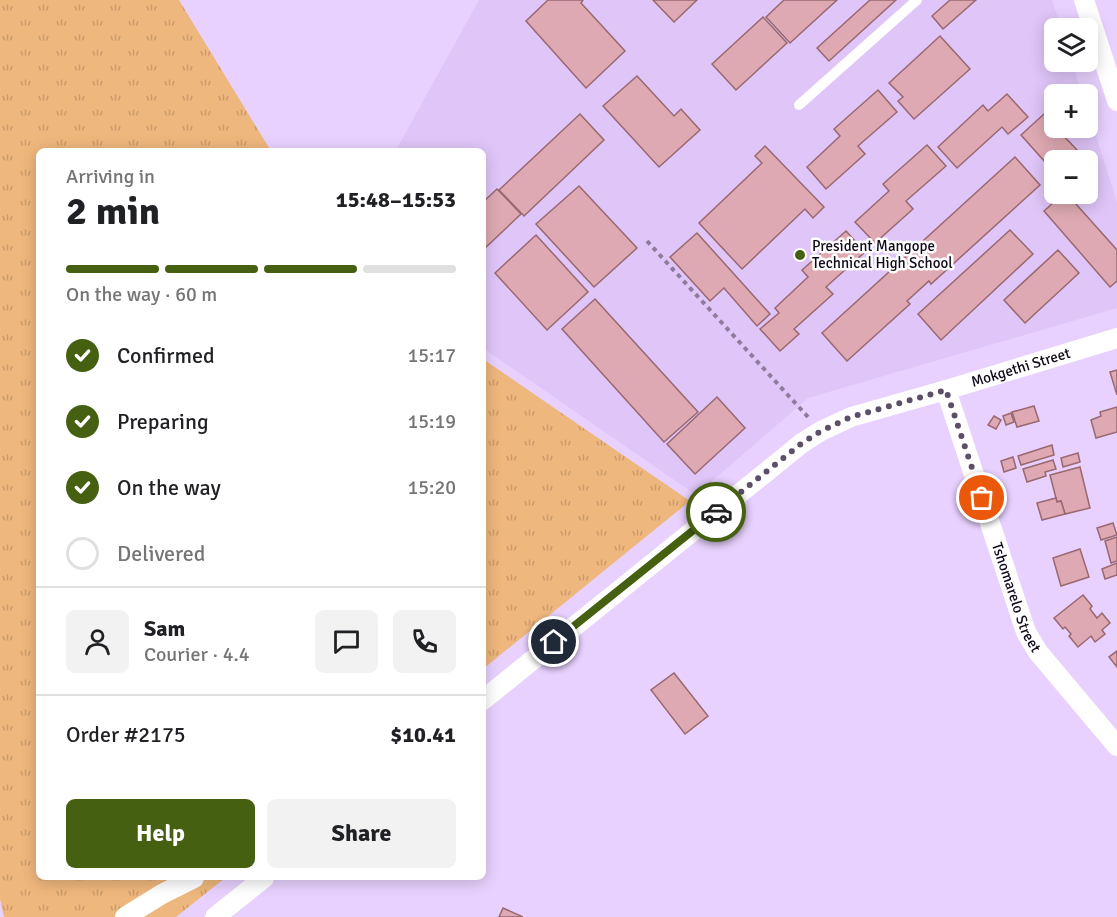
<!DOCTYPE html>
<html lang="en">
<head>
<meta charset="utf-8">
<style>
  :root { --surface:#fff; --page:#f2f2f2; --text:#202124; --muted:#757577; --line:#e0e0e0; --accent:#446010 }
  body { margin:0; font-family:Signika,sans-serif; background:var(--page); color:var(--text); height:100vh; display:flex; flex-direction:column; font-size:22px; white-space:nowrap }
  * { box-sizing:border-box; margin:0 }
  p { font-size:20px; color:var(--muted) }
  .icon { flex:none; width:33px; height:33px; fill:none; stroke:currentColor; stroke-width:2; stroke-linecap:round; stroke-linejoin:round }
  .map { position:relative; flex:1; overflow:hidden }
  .side { position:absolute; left:36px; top:148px; width:450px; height:732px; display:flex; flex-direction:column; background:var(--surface); border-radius:9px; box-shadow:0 3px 15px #0003 }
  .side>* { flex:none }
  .controls { position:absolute; left:1044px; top:18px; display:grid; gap:12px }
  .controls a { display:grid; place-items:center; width:54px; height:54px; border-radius:9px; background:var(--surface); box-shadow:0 3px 15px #0003; font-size:30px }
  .pin { position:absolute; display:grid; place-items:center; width:51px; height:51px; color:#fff; margin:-26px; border:3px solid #fff; border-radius:50%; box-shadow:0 2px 6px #0007 }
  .courier { position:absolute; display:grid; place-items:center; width:60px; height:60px; margin:-30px; border:4px solid #446010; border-radius:50%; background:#fff; color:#222; box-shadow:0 2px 8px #0007 }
  .overview em { font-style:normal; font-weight:700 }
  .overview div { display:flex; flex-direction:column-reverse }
  .overview { display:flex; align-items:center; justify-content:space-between; height:102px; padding:0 30px }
  h1 { font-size:39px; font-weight:700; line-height:45px }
  .bar { display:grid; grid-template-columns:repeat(4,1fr); gap:9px 6px; align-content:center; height:72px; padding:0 30px }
  .bar i { height:8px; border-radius:4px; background:var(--line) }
  .bar .active { background:var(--accent) }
  .bar p { grid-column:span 4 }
  .line { display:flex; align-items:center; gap:15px; padding:0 30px; border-top:2px solid var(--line) }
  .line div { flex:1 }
  .round { display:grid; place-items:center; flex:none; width:63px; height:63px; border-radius:9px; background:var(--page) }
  ol { padding:0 30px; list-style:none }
  li { display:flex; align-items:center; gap:18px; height:66px }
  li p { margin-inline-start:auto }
  li .icon { padding:6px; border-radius:50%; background:var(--accent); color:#fff; stroke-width:4 }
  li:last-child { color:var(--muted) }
  li i { width:33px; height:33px; border:3px solid var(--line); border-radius:50% }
  .cta { display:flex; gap:12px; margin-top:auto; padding:12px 30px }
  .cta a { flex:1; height:69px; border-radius:9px; background:var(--accent); color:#fff; font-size:24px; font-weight:700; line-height:69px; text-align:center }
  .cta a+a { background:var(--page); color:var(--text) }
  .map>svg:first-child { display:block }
</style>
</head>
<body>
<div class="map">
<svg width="1117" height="917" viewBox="0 0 1117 917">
  <defs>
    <pattern id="grass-tufts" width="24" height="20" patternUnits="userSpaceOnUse" patternTransform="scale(1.5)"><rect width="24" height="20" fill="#eeb77d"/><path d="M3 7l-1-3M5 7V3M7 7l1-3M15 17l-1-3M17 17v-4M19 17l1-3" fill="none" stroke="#cb9c6b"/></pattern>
  </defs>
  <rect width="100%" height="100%" fill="#e8d1fe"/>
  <path fill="#dfc5f8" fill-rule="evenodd" d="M479,0h573l9,28h-7v34h18l10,32h-28v34h34v-17l29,91v106l-309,90 -112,97 -213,-147v-196h-88zM1054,160h34v34h-34z"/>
  <g fill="url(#grass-tufts)">
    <polygon points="0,0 179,0 271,151 39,152 39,878 225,878 176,917 4,917 0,899"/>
    <polygon points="483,359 690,501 483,669"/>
  </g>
  <g fill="#dea9b2" stroke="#996870" stroke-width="1.5">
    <polygon points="548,0 583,0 581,3 625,51 586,88 526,21"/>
    <polygon points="653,0 697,0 674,22"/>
    <polygon points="784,0 837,0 790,43 766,17"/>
    <polygon points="870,0 896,0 829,61 817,48"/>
    <polygon points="950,0 976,0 943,29 932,16"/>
    <polygon points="763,17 787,43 736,90 712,64"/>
    <polygon points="940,36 970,69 914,119 898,101 903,97 889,83"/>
    <polygon points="637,76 674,116 681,109 700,130 659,167 603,106"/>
    <polygon points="878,90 897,112 858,146 865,154 826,189 807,167 840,136 834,129"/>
    <polygon points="1007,94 1028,117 1008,134 1002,127 957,168 938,147 983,105 988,111"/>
    <polygon points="580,114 604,140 524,216 499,190"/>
    <polygon points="1044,114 1054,125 1054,128 1056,128 1078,151 1068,160 1054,160 1054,172 1021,135"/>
    <polygon points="927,145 946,166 906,201 913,209 875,243 855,222 889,191 883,184"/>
    <polygon points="765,146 824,207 813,218 805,209 742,269 699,223 762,163 755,156"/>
    <polygon points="1015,157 1040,185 931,284 929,281 907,301 910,304 847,361 822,333"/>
    <polygon points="579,186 637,248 594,287 536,224"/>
    <polygon points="497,189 521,214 483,250 483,202"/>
    <polygon points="1063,194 1067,194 1117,250 1117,281 1110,287 1044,211"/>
    <polygon points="1010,230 1033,254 941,340 918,314"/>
    <polygon points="846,231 865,252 826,287 833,294 794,329 799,334 780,351 760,329 779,313 775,308 808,277 802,270"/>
    <polygon points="697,233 770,314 757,326 724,288 710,301 670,257"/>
    <polygon points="536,235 588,292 547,330 495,273"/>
    <polygon points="1058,250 1079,273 1025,323 1004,300"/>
    <polygon points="595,299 698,412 664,442 562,329"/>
    <polygon points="1117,370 1117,395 1110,372"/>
    <polygon points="717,397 745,428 695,474 667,444"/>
    <polygon points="1034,406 1039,421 1017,427 1012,412"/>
    <polygon points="1117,407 1117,432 1096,438 1091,420 1101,416 1100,412"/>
    <polygon points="1011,413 1014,422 1006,425 1003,416"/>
    <polygon points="994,416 1001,420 996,429 988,425"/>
    <polygon points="1052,445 1054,455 1021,465 1018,456"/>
    <polygon points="1078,453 1080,462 1063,467 1061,458"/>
    <polygon points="1013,457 1016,468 1004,472 1001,461"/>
    <polygon points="1053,460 1056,469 1045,472 1046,476 1027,482 1023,469"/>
    <polygon points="1080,467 1090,508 1065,514 1061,501 1057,502 1050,475"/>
    <polygon points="1056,498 1057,502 1061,501 1065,514 1042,520 1037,503"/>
    <polygon points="1113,523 1117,535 1101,540 1097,528"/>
    <polygon points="1117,537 1117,561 1111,563 1105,541"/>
    <polygon points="1080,549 1089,577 1061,586 1053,558"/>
    <polygon points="1117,563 1117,575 1105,579 1102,569"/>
    <polygon points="1083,595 1092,606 1090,609 1097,618 1102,613 1110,623 1102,630 1105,634 1095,642 1091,636 1078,647 1069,636 1071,634 1065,627 1063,629 1054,618"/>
    <polygon points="1117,651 1117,667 1109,657"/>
    <polygon points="674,673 708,716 685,734 651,690"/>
    <polygon points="503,908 523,917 499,917"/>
  </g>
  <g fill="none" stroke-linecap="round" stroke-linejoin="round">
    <polyline stroke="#8d7c9c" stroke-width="4" stroke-dasharray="4.5 4.5" stroke-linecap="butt" points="647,241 808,417"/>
    <polyline stroke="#fff" stroke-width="10" points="799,105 917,0"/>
    <g stroke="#fff" stroke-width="20">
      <polyline points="1084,0 1117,101"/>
      <path id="s1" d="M946,390l80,242 12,20 79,94"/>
      <path id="s2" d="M483,700l303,-244 16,-13 19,-12 30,-14 95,-27 171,-52"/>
      <polyline points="125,917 162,894 194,878"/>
      <polyline points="215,917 264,878"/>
    </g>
  </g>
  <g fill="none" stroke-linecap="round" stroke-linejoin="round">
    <polyline stroke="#5c4f68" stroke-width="6" stroke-dasharray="0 10.8" points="716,512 802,443 821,431 851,417 946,390 982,498"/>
    <polyline stroke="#446010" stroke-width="8" points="554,642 716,512"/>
  </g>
  <circle fill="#446010" stroke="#fdfdfd" stroke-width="2" cx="800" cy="255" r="6"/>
  <g text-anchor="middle" stroke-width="5" stroke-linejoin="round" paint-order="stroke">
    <g font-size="15" fill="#110918" stroke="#fdfdfd" text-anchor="start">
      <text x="812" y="251">President Mangope<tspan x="812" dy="17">Technical High School</tspan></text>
    </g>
    <g font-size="15" fill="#110918" stroke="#fdfdfd">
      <text dy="5" stroke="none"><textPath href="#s2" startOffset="642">Mokgethi Street</textPath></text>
      <text dy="5" stroke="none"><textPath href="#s1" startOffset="219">Tshomarelo Street</textPath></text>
    </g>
  </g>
</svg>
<div class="controls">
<a><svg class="icon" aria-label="layers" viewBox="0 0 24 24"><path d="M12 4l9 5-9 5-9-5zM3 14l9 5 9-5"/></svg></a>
<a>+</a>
<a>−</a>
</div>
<div class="pin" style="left:982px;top:498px;background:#ea580c"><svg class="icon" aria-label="bag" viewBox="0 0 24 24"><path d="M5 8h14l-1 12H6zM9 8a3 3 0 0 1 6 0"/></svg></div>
<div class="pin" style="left:554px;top:642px;background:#1f2937"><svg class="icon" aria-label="home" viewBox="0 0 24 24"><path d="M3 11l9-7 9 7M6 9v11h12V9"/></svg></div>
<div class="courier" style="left:716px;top:512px"><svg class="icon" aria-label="car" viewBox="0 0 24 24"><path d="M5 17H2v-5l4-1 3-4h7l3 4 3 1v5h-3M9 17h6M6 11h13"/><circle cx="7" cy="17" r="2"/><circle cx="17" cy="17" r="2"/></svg></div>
<section class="side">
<div class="overview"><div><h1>2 min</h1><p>Arriving in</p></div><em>15:48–15:53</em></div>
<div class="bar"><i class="active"></i><i class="active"></i><i class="active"></i><i></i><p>On the way · 60 m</p></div>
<ol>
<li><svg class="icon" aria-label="check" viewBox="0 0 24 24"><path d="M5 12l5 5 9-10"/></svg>Confirmed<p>15:17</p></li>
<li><svg class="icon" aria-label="check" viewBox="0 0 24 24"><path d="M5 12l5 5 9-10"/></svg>Preparing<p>15:19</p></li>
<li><svg class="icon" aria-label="check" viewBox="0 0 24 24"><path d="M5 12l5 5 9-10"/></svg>On the way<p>15:20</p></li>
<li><i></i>Delivered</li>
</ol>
<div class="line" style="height:108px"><a class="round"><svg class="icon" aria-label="person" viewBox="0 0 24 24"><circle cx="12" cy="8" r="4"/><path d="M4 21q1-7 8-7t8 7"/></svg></a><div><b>Sam</b><p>Courier · 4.4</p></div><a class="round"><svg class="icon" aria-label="chat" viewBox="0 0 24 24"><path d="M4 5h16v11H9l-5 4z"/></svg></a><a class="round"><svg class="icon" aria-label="phone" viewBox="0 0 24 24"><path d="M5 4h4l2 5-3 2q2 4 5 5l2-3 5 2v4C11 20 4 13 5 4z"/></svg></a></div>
<div class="line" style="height:78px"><div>Order #2175</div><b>$10.41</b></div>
<div class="cta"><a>Help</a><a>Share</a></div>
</section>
</div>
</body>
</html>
